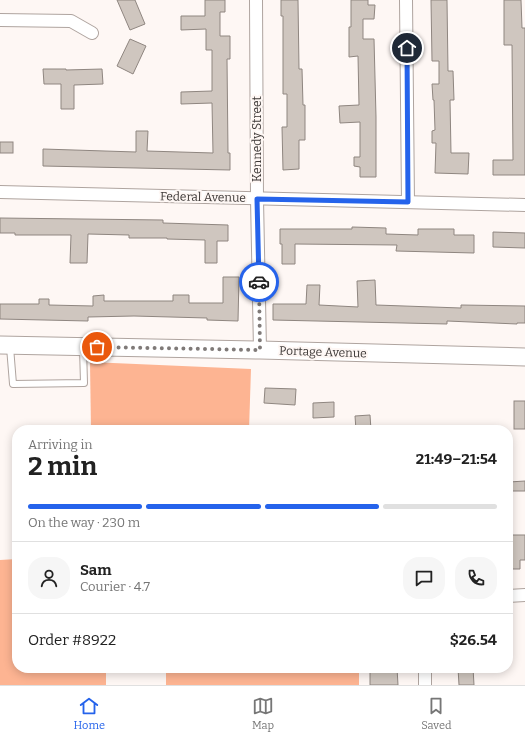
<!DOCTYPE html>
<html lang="en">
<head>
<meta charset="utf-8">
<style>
  :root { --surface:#fff; --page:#f6f6f6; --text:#222; --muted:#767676; --line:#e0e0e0; --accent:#2563eb }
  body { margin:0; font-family:Bitter,serif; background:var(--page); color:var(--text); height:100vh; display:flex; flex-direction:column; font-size:15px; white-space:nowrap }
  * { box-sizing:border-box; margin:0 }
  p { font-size:13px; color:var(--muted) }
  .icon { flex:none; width:22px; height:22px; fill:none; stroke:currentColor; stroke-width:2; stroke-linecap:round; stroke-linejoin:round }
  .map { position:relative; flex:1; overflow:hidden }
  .sheet { position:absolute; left:12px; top:425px; width:501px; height:248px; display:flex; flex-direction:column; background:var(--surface); border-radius:16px; box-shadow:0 2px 10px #0003 }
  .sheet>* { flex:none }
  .pin { position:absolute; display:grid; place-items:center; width:34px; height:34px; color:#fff; margin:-17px; border:2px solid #fff; border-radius:50%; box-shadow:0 1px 4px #0007 }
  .courier { position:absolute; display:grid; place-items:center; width:40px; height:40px; margin:-20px; border:3px solid #2563eb; border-radius:50%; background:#fff; color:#222; box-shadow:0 1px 5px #0007 }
  .head em { font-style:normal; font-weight:700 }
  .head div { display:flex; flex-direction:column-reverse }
  .head { display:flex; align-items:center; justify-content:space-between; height:68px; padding:0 16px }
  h1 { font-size:26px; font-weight:700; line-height:30px }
  .bar { display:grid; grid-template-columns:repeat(4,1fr); gap:6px 4px; align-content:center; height:48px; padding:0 16px }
  .bar i { height:5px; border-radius:3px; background:var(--line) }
  .bar .active { background:var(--accent) }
  .bar p { grid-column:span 4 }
  .line { display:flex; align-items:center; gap:10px; padding:0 16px; border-top:1px solid var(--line) }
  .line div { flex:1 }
  .round { display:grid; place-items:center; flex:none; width:42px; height:42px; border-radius:16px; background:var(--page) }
  .dock { display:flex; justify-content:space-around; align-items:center; height:56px; border-top:1px solid var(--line); background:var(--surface); font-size:11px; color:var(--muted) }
  .dock a { display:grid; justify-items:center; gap:2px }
  .dock .active { color:var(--accent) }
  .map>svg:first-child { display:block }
</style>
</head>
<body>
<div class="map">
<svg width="525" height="685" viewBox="0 0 525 685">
  <rect width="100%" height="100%" fill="#fef7f4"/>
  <g fill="#fdb492">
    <polygon points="90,362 251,369 249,430 91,430"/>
    <polygon points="17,559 17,668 106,668 106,685 0,685 0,560"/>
    <rect x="166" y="668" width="193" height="17"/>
  </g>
  <g fill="#cfc6bf" stroke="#8f8680">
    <polygon points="117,0 135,0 145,24 130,30"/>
    <polygon points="205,0 225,0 225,12 220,12 220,36 230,36 230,59 227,59 228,153 230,153 230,170 43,166 43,149 136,152 136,131 148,131 147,151 213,153 212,103 181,104 181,92 212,91 212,50 206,50 206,29 181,30 181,16 205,16"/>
    <polygon points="281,0 298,0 299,69 302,69 303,105 305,105 305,140 299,140 299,169 283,170 282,127 287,127 287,94 283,94 283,16 281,16"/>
    <polygon points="351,0 368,0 368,5 375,5 374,19 363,19 363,39 374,39 376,117 376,177 360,177 360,167 354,166 354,157 360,157 360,122 340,123 339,106 359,105 358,56 349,57 349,27 351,27"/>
    <polygon points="431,0 447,0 448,71 453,71 454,100 450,100 451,153 469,153 468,174 435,173 436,143 432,143 432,131 435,130 434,100 433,100 432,84 439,84 439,61 432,61"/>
    <polygon points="504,0 521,0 522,28 525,28 525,175 493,175 493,160 513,160 512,45 504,45"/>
    <polygon points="130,39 146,46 133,74 117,66"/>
    <polygon points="43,69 66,69 66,70 102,69 103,84 74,85 74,109 61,109 61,84 44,84"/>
    <rect x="0" y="142" width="13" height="11"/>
    <polygon points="0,218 163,220 163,223 228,225 228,241 217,241 217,263 205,263 205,240 167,239 167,238 129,238 129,235 88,234 87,263 70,263 71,235 15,235 15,233 0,233"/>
    <polygon points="352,227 386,228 386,234 418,235 418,229 454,229 454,235 474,235 474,253 396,251 397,245 295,244 295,264 282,264 282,244 280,244 280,229 352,229"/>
    <polygon points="493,232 525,233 525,248 493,247"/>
    <polygon points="223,277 239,277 238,321 207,320 207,318 134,316 88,317 88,321 0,319 0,304 39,304 39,299 49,299 49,305 93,306 93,296 104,295 104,301 173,301 173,295 189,295 189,303 223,303"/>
    <polygon points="375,280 376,305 461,308 461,305 525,306 525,323 517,323 517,324 447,321 447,324 273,320 273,304 306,304 307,285 320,285 319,305 358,307 357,281"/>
    <polygon points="265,388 296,389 295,405 264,403"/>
    <rect x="514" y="401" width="11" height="28"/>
    <polygon points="334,402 334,417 313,418 313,403"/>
    <polygon points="370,415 371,430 356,430 355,416"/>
    <polygon points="525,481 525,491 509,491 509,482"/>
    <polygon points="508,535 525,535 525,560 520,560 520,569 508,569"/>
    <polygon points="370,668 397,668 398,685 370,685"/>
    <polygon points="458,668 473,668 474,685 459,685"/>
  </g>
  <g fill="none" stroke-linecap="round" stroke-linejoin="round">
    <defs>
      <polyline id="lane" points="10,347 13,384 84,383 83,348"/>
      <g id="street">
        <polyline points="256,0 257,199 260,350"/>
        <polyline points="406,0 408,202"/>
        <polyline points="0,20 71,21 92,33"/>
        <polyline points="0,192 525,205"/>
        <polyline points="508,596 525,595"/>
        <polyline points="425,668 425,685"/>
      </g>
      <polyline id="secondary" points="0,345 260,350 525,357"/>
    </defs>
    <use href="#lane" stroke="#afa49f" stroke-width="8"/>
    <use href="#street" stroke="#afa49f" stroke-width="14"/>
    <use href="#secondary" stroke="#afa49f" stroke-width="19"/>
    <use href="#lane" stroke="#fff" stroke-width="6"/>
    <use href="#street" stroke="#fff" stroke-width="12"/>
    <use href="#secondary" stroke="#fff" stroke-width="17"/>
  </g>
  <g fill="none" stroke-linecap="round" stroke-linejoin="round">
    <polyline stroke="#7f7a78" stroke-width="4" stroke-dasharray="0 7.2" points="97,347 260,350 259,282"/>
    <polyline stroke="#2563eb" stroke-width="5" points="259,282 257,199 408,202 407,48"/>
  </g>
  <g text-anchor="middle" stroke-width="4" stroke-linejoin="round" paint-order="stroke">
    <g font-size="12" fill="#3b3735" stroke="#fef7f4">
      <text transform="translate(257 139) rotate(-90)" y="4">Kennedy Street</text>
      <text transform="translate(203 197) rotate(1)" y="4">Federal Avenue</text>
      <text transform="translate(323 352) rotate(2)" y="4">Portage Avenue</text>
    </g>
  </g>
</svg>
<div class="pin" style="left:97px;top:347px;background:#ea580c"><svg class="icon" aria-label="bag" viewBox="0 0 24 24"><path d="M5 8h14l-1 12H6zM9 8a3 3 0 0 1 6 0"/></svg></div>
<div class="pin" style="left:407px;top:48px;background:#1f2937"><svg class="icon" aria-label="home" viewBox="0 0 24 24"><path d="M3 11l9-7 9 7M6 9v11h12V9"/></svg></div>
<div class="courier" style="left:259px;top:282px"><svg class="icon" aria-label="car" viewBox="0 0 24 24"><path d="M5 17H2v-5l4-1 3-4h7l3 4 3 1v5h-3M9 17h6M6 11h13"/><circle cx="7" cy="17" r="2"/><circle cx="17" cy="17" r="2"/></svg></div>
<section class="sheet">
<div class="head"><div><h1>2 min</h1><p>Arriving in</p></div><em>21:49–21:54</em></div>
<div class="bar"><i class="active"></i><i class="active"></i><i class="active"></i><i></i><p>On the way · 230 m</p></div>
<div class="line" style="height:72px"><a class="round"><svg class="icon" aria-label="person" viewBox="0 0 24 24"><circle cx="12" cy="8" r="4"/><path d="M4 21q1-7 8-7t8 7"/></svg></a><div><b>Sam</b><p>Courier · 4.7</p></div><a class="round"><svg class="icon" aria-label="chat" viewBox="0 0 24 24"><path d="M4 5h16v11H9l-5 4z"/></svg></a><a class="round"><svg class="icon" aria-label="phone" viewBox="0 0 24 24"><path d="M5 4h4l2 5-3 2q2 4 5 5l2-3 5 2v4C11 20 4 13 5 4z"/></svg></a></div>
<div class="line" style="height:52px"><div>Order #8922</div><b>$26.54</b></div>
</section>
</div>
<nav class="dock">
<a class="active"><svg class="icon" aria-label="home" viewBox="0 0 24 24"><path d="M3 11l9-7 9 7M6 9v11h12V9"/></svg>Home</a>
<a><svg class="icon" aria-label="map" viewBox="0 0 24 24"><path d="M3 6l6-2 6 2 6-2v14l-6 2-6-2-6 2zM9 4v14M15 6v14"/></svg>Map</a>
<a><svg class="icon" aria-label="saved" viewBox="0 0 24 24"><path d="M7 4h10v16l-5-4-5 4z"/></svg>Saved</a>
</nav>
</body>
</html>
